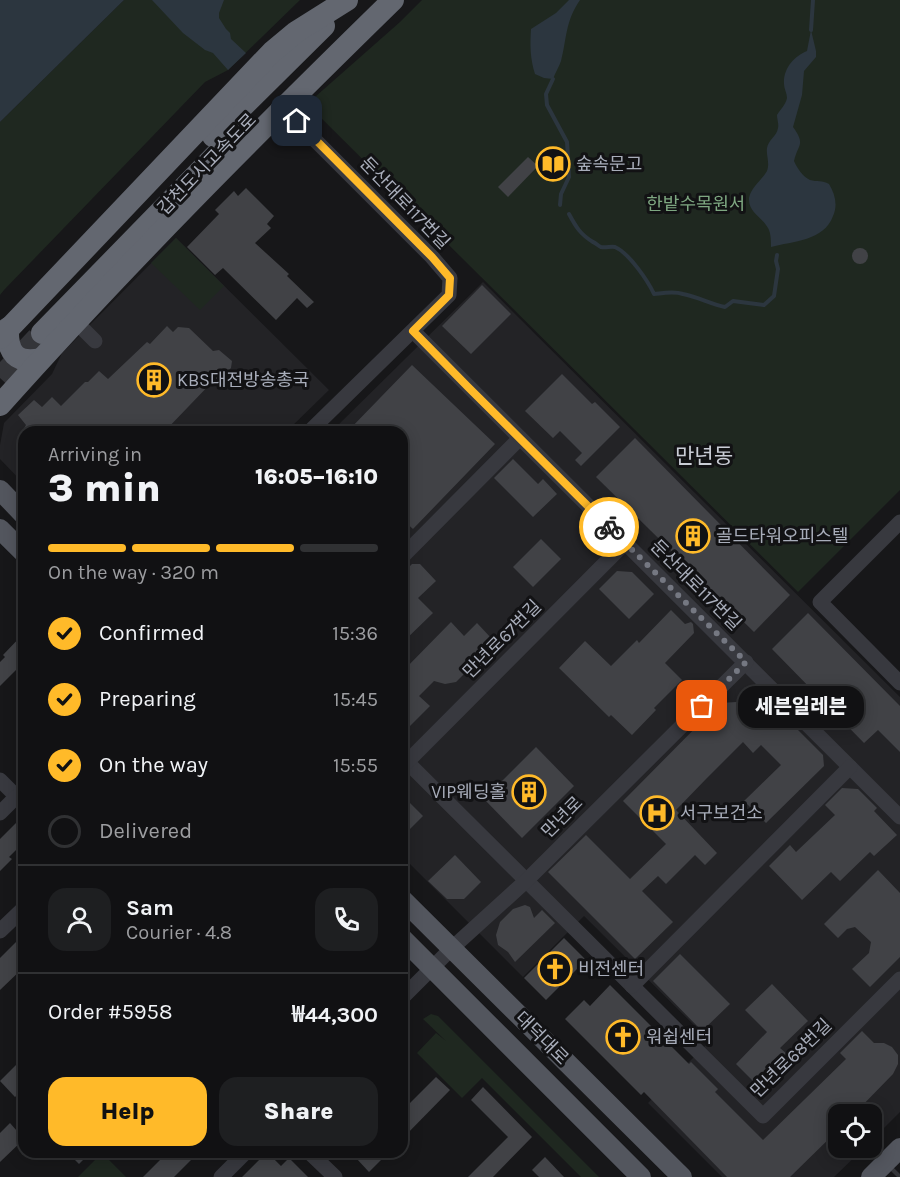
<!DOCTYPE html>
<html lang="en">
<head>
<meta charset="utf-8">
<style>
  :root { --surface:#111113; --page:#1e1f21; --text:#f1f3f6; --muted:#9c9da0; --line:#303133; --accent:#ffba29 }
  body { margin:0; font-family:Karla,"Noto Sans KR",sans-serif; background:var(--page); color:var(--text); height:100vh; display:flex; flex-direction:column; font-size:22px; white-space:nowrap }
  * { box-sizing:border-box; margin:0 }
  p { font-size:20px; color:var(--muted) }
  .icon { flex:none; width:33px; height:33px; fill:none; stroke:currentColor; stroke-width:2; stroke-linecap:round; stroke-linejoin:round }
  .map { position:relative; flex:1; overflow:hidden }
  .side { position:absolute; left:18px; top:426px; width:390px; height:732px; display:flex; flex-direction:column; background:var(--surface); border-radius:18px; box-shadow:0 3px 15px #0003,0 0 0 2px var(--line) }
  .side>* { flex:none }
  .controls { position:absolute; left:828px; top:1104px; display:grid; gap:12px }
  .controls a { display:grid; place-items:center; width:54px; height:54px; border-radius:12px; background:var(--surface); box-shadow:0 3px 15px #0003,0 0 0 2px var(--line); font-size:30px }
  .pin { position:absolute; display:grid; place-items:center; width:51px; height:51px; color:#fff; margin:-26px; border-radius:12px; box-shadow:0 3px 9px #0006 }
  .courier { position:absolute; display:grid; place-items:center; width:60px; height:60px; margin:-30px; border:4px solid #ffba29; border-radius:50%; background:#fff; color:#222; box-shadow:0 2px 8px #0007 }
  .bubble { position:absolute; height:42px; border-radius:18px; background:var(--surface); box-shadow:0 3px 15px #0003,0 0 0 2px var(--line); font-size:20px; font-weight:800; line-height:42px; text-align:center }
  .headline em { font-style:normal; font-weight:800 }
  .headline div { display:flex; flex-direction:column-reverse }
  .headline { display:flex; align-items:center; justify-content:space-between; height:102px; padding:0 30px }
  h1 { font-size:39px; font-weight:800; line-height:45px }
  .bar { display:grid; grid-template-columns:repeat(4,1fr); gap:9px 6px; align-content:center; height:72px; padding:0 30px }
  .bar i { height:8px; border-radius:4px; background:var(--line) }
  .bar .selected { background:var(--accent) }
  .bar p { grid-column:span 4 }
  .line { display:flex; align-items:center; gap:15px; padding:0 30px; border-top:2px solid var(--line) }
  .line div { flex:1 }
  .round { display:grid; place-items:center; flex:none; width:63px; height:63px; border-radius:18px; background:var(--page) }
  ol { padding:0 30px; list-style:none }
  li { display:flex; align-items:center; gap:18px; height:66px }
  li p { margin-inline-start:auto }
  li .icon { padding:6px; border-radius:50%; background:var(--accent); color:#111; stroke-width:4 }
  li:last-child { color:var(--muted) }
  li i { width:33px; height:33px; border:3px solid var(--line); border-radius:50% }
  .button { display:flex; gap:12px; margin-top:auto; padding:12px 30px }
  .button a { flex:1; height:69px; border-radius:18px; background:var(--accent); color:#111; font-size:24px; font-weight:800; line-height:69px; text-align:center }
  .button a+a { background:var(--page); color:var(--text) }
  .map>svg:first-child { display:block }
</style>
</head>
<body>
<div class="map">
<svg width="900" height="1177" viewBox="0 0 900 1177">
  <rect width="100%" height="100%" fill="#171719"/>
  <g fill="#232326">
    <polygon points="176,238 329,390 286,432 24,432 24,484 0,459 0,445 4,423 52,374 62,353"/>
    <polygon points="483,282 900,697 900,1112 872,1140 872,1114 838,1114 838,1148 864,1148 834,1177 722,1177 648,1103 710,1041 584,916 523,977 402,856 402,432 331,432"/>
  </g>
  <g fill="#1f2820">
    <polygon points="124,0 300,0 228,70 205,82 4,290 0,295 0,122"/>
    <polygon points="422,0 900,0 900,490 798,592 307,104 400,22"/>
    <polygon points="176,238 224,286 200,310 151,263"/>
    <polygon points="431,1014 438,1016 599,1177 581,1177 482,1078 462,1098 417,1053 436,1033 446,1041 423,1019"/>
    <polygon points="102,1153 126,1177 78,1177"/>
  </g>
  <g fill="#2c363f">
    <polygon points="0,0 124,0 0,122"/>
    <polygon points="152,0 224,0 219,13 219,18 226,29 230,33 231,39 246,53 228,70 213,53 205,50 183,33"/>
    <path d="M569,0h11c-15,22 -13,38 -19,61 -2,6 -6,12 -8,18l-9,-1 -9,-4c-5,-16 -5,-29 -4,-45l25,-16z"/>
    <path d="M811,30l5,21v6l-12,14 -2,24 -9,32c13,18 5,17 1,34 3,7 9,16 16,19 7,2 12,0 19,4 6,10 9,21 4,32 -9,25 -40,25 -62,31 0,-6 0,-14 -3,-19 -6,-11 -20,-16 -19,-30 2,-11 13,-18 18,-27 3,-9 -1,-15 0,-23 1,-8 10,-12 11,-20 1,-4 -1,-9 -1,-13 3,-5 9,-11 10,-17 0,-5 -3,-9 -3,-14 -1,-15 10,-28 23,-33z"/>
  </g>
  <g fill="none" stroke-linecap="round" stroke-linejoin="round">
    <g stroke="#2c363f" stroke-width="4">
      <polyline points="811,30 813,0"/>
      <polyline points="553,79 546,94 547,105 567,142 568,157 569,177 561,194 560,205"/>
      <path d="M569,214c7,13 11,20 24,28 3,1 5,4 8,5 5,1 10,-1 14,0 14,6 33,34 39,47 10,-1 20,-3 29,0 15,3 28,10 42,13l8,-6 31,4 10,-9 4,-27 -2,-8 1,-6"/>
    </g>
  </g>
  <g fill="#414246">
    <polygon points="528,157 538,166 508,197 498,187"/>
    <polygon points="246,188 274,216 267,224 271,228 255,243 289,274 287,276 314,302 307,308 297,298 276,320 223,268 215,275 187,247 219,214 215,210 234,191 238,196"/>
    <circle cx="860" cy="256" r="8"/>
    <polygon points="482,285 511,314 471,354 442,326"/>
    <polygon points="167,326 173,332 178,327 189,328 213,351 219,350 232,361 231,368 215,383 213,381 164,432 22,432 26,425 18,415 34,400 42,407 52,397 61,406 85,382 88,382 99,371 108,379 147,342 150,344"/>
    <polygon points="412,365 495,444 413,529 402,519 402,432 347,432"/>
    <polygon points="562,374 592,404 595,402 620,427 581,466 575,460 582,453 560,431 553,438 525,411"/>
    <polygon points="635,438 790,595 754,632 596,477"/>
    <polygon points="513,459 538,484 543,479 557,494 533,517 494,478"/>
    <polygon points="541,539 561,559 533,587 513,567"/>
    <polygon points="412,564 420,564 436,581 418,598 433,613 402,643 402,574"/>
    <polygon points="617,571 632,572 654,594 629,619 599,589"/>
    <polygon points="671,610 685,624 691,622 693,624 694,633 665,663 682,680 654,708 656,710 632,735 611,715 609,717 559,668 585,641 611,666 637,640 639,643"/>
    <polygon points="808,613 900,706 900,752 878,730 864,743 772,649"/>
    <polygon points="451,622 464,636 477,623 492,639 495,646 493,653 474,673 469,669 456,682 445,684 434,681 419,696 430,706 409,727 402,723 402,672"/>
    <polygon points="24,633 24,662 0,686 0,662 5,657 3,655"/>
    <polygon points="768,700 823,755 824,766 766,823 744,801 781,765 761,745 753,753 743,742 707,778 676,810 717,853 705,865 695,855 666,884 658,876 642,891 673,922 635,959 548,872 586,835 630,879 666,844 623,801 720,703"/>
    <polygon points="536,747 574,786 522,838 484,799"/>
    <polygon points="842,788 858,789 877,808 874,811 897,835 874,856 870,852 840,881 831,872 802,900 769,866 790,845 796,852 835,815 825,805"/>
    <polygon points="402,795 423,816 402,837"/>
    <polygon points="24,815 24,842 9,857 12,859 0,871 0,839"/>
    <polygon points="455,855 481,882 464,899 447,899 428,881"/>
    <polygon points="878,870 900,893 900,957 870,987 852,969 869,953 871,942 855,927 847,929 838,938 824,924"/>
    <polygon points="525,905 530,907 534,918 542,910 555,923 515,962 508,952 498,945 496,935 500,922 513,909"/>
    <polygon points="24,934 24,967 0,990 0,958"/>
    <polygon points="564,938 586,960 546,1000 524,978"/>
    <polygon points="680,954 730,1004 702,1031 653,981"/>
    <polygon points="772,984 808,1021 780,1048 787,1054 757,1085 736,1064 767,1032 745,1010"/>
    <polygon points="610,985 689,1064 691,1062 718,1089 715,1092 763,1140 846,1059 840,1053 862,1031 874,1043 884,1043 892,1047 898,1055 898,1064 893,1074 854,1114 838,1114 838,1130 790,1177 727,1177 644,1092 641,1095 565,1019 584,1000 590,1006"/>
    <polygon points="24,1057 24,1089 15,1097 0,1081"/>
    <polygon points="436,1077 450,1090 402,1139 402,1111"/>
    <polygon points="483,1087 532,1137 493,1177 468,1177 508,1137 471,1100"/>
    <polygon points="10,1123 24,1139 0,1162 0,1133"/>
    <polygon points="67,1152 91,1152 79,1164"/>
    <polygon points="168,1152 199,1152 174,1177 143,1177"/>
    <polygon points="267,1152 281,1166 289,1158 308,1177 242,1177"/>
    <polygon points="361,1152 389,1152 369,1172 356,1158"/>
    <polygon points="545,1157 564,1177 539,1177 532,1170"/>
  </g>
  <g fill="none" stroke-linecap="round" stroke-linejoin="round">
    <polyline stroke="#343539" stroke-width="20" stroke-dasharray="20 10" stroke-linecap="butt" points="897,1177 900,1174"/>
    <polyline stroke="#343539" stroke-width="22" stroke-dasharray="22 11" stroke-linecap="butt" points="0,378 42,333"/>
    <g stroke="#38393f" stroke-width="15">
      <polyline points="283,108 432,257 450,278 449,295 309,432"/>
      <polyline points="76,322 95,341"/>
      <polyline points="413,331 900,817"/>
      <polyline points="900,522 820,602 900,683"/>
      <polyline points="402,557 520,438"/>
      <polyline points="402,757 763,1116 900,979"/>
      <polyline points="407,762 625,543"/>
      <polyline points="0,780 24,804"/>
      <polyline points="0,813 16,797"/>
      <polyline points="0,931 24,908"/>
      <polyline points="632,986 850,767"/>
      <polyline points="402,998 451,949 527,880 746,662"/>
      <polyline points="309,1152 335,1177"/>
      <polyline points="221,1177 246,1152"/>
    </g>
    <g stroke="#53565e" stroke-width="20">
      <polyline points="0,490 24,515"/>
      <polyline points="0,529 24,553"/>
      <polyline points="402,899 682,1177"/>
      <polyline points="402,938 641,1177"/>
      <polyline points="871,1177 900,1148"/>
    </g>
    <g stroke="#636770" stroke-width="22">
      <polyline points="213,136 324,26"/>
      <path d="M8,328c-1,25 8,36 33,31"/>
      <polyline points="42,333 242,128"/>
      <polyline points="0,338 272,52 296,32 347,0"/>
      <path d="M0,405c125,-140 259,-274 393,-405"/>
    </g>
  </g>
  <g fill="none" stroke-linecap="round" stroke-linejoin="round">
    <polyline stroke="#757882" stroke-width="6" stroke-dasharray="0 10.8" points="609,527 746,662 702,706"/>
    <polyline stroke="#ffba29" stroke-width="8" points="297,121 432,257 450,278 449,295 413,331 468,387 609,527"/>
  </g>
  <defs>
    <symbol id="library-ring" viewBox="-11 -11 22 22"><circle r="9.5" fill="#121214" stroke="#ffba29" stroke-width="1.5"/><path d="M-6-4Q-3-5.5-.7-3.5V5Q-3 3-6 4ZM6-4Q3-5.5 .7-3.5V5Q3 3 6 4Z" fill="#ffba29"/></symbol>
    <symbol id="building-ring" viewBox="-11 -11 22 22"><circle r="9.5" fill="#121214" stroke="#ffba29" stroke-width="1.5"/><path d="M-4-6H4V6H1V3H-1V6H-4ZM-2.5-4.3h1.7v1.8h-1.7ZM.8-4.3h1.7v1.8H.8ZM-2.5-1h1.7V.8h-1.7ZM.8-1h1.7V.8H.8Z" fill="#ffba29"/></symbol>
    <symbol id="hospital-ring" viewBox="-11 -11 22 22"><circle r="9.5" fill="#121214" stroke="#ffba29" stroke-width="1.5"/><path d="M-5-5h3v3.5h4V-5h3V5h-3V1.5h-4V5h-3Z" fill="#ffba29"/></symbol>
    <symbol id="church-ring" viewBox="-11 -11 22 22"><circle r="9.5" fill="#121214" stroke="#ffba29" stroke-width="1.5"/><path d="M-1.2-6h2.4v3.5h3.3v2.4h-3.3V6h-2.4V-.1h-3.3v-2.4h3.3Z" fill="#ffba29"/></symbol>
  </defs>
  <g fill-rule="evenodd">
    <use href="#library-ring" x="534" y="145" width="38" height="38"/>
    <use href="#building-ring" x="135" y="361" width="38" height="38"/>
    <use href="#building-ring" x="674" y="517" width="38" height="38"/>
    <use href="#building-ring" x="510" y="773" width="38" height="38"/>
    <use href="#hospital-ring" x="638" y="794" width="38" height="38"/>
    <use href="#church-ring" x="536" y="950" width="38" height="38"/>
    <use href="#church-ring" x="604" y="1018" width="38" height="38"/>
  </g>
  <g text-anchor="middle" stroke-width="6" stroke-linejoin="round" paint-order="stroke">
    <g font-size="18" fill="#a8adba" stroke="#121214">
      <text transform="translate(207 164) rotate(-46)" y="6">갑천도시고속도로</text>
      <text transform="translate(405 203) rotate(46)" y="6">둔산대로117번길</text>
      <text transform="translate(696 585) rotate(45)" y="6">둔산대로117번길</text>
      <text transform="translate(502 639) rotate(-45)" y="6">만년로67번길</text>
      <text transform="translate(562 817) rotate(-45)" y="6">만년로</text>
      <text transform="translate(542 1038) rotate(45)" y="6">대덕대로</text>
      <text transform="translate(791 1058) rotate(-44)" y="6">만년로68번길</text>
    </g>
    <g font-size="18" fill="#a8adba" stroke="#121214" text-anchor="start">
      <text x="576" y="170">숲속문고</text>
      <text x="177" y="386">KBS대전방송총국</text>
      <text x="716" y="542">골드타워오피스텔</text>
      <text x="506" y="798" text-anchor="end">VIP웨딩홀</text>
      <text x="680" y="819">서구보건소</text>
      <text x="578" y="975">비전센터</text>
      <text x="646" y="1043">워쉽센터</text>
    </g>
    <g font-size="18" fill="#7ea781" stroke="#121214">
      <text x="696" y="210">한밭수목원서</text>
    </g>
    <g font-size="21" fill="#cacdd6" stroke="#121214">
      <text x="704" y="463">만년동</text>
    </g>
  </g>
</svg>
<div class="controls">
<a><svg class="icon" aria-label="locate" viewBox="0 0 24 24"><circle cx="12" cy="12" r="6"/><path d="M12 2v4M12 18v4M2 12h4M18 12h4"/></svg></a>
</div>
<div class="pin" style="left:702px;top:706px;background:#ea580c"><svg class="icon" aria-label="bag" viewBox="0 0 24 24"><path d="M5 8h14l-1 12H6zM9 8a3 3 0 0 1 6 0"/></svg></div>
<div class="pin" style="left:297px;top:121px;background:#1f2937"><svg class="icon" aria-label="home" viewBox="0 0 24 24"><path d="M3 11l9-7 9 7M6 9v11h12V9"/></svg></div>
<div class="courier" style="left:609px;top:527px"><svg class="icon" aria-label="bike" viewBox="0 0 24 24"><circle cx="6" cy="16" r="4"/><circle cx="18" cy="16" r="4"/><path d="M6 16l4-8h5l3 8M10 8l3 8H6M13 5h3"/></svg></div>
<div class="bubble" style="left:738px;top:686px;width:126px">세븐일레븐</div>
<section class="side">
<div class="headline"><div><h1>3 min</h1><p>Arriving in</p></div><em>16:05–16:10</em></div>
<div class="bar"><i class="selected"></i><i class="selected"></i><i class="selected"></i><i></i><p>On the way · 320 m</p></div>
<ol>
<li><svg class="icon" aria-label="check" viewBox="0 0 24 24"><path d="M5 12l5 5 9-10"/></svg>Confirmed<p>15:36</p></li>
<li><svg class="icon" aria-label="check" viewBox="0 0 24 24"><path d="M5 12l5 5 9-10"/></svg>Preparing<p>15:45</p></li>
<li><svg class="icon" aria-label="check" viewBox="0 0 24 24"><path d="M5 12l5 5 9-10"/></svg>On the way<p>15:55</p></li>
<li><i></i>Delivered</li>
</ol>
<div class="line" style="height:108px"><a class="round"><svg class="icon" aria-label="person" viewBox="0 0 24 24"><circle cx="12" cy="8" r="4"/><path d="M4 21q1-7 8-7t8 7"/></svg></a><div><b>Sam</b><p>Courier · 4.8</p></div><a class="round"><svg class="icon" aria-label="phone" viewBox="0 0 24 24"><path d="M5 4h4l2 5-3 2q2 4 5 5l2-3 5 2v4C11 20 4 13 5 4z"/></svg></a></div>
<div class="line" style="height:78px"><div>Order #5958</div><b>₩44,300</b></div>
<div class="button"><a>Help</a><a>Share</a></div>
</section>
</div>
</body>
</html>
